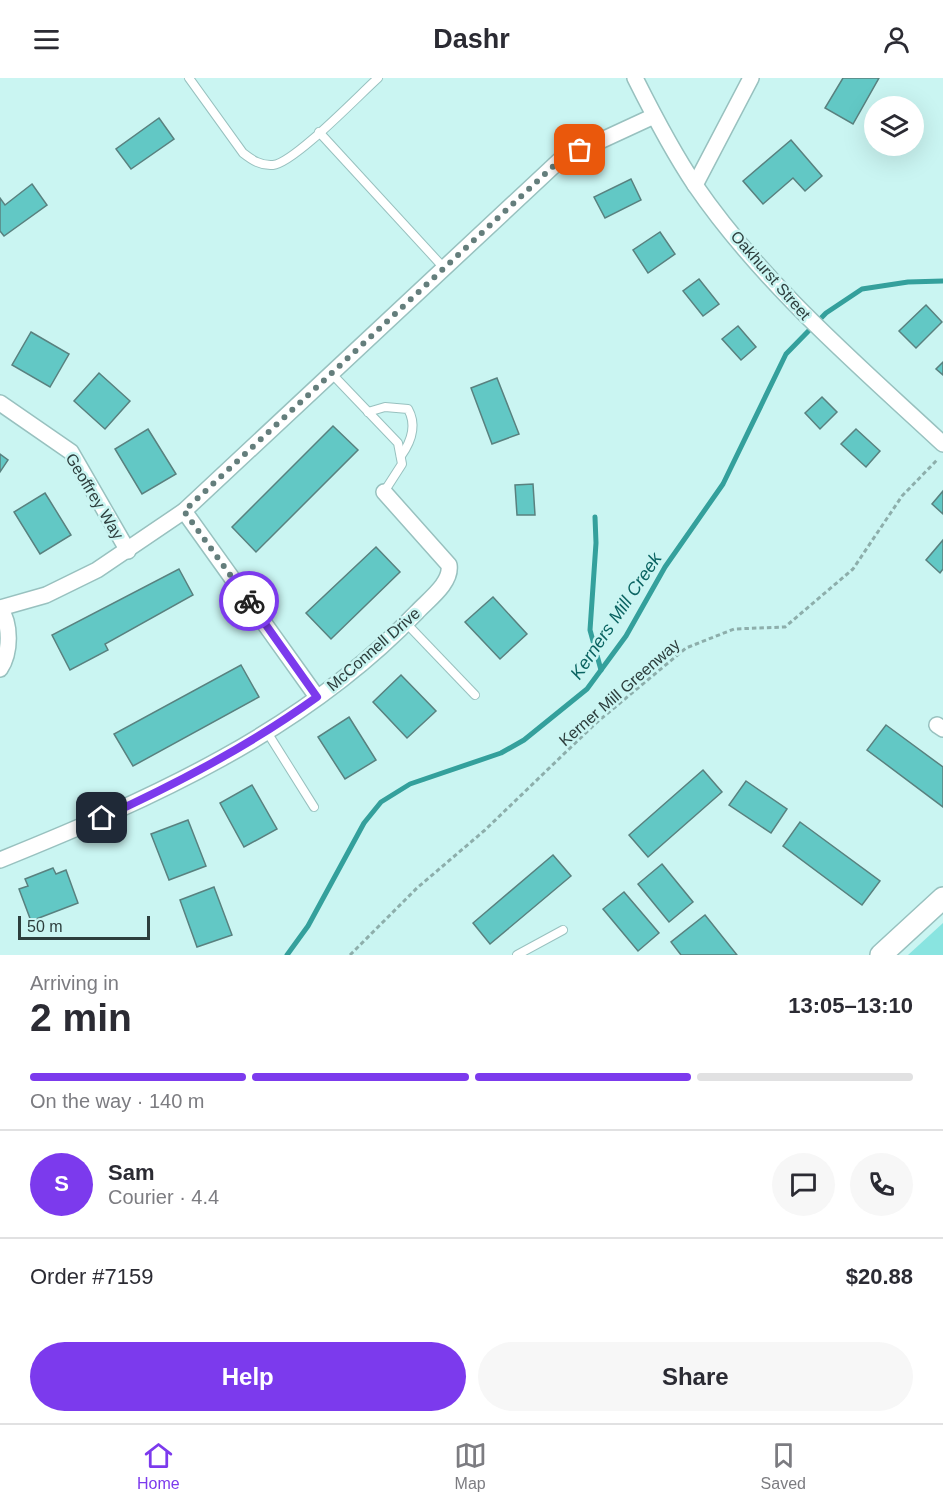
<!DOCTYPE html>
<html lang="en">
<head>
<meta charset="utf-8">
<style>
  :root { --surface:#fff; --page:#f7f7f7; --text:#2b2b33; --muted:#7c7c81; --line:#e1e1e2; --accent:#7c3aed }
  body { margin:0; font-family:Arial,sans-serif; background:var(--page); color:var(--text); height:100vh; display:flex; flex-direction:column; font-size:22px; white-space:nowrap }
  * { box-sizing:border-box; margin:0 }
  p { font-size:20px; color:var(--muted) }
  .icon { flex:none; width:33px; height:33px; fill:none; stroke:currentColor; stroke-width:2; stroke-linecap:round; stroke-linejoin:round }
  .map { position:relative; height:877px; overflow:hidden }
  .sheet { display:flex; flex-direction:column; background:var(--surface); flex:1 }
  .sheet>* { flex:none }
  .controls { position:absolute; left:864px; top:18px; display:grid; gap:12px }
  .controls a { display:grid; place-items:center; width:60px; height:60px; border-radius:50%; background:var(--surface); box-shadow:0 6px 24px #0002; font-size:30px }
  .scale { position:absolute; left:18px; bottom:15px; width:132px; box-sizing:border-box; padding-left:6px; border:3px solid #2d3e3d; border-top:0; font-size:16px; line-height:21px; white-space:nowrap; color:#2d3e3d; -webkit-text-stroke:4px #caf5f2; paint-order:stroke }
  .pin { position:absolute; display:grid; place-items:center; width:51px; height:51px; color:#fff; margin:-26px; border-radius:12px; box-shadow:0 3px 9px #0006 }
  .courier { position:absolute; display:grid; place-items:center; width:60px; height:60px; margin:-30px; border:4px solid #7c3aed; border-radius:50%; background:#fff; color:#222; box-shadow:0 2px 8px #0007 }
  .headline em { font-style:normal; font-weight:800 }
  .headline div { display:flex; flex-direction:column-reverse }
  .headline { display:flex; align-items:center; justify-content:space-between; height:102px; padding:0 30px }
  h1 { font-size:39px; font-weight:800; line-height:45px }
  .bar { display:grid; grid-template-columns:repeat(4,1fr); gap:9px 6px; align-content:center; height:72px; padding:0 30px }
  .bar i { height:8px; border-radius:4px; background:var(--line) }
  .bar .current { background:var(--accent) }
  .bar p { grid-column:span 4 }
  .line { display:flex; align-items:center; gap:15px; padding:0 30px; border-top:2px solid var(--line) }
  .line div { flex:1 }
  .round { display:grid; place-items:center; flex:none; width:63px; height:63px; border-radius:32px; background:var(--page) }
  .cta { display:flex; gap:12px; margin-top:auto; padding:12px 30px }
  .cta a { flex:1; height:69px; border-radius:36px; background:var(--accent); color:#fff; font-size:24px; font-weight:800; line-height:69px; text-align:center }
  .cta a+a { background:var(--page); color:var(--text) }
  header { display:flex; justify-content:space-between; align-items:center; height:78px; padding:0 30px; background:var(--surface); font-size:27px; font-weight:800 }
  .menu { display:flex; justify-content:space-around; align-items:center; height:84px; border-top:2px solid var(--line); background:var(--surface); font-size:16px; color:var(--muted) }
  .menu a { display:grid; justify-items:center; gap:3px }
  .menu .current { color:var(--accent) }
  .map>svg:first-child { display:block }
</style>
</head>
<body>
<header><svg class="icon" aria-label="menu" viewBox="0 0 24 24"><path d="M4 6h16M4 12h16M4 18h16"/></svg>Dashr<svg class="icon" aria-label="person" viewBox="0 0 24 24"><circle cx="12" cy="8" r="4"/><path d="M4 21q1-7 8-7t8 7"/></svg></header>
<div class="map">
<svg width="943" height="877" viewBox="0 0 943 877">
  <rect width="100%" height="100%" fill="#caf5f2"/>
  <polygon fill="#89e4e0" points="943,845 943,877 908,877"/>
  <g fill="none" stroke-linecap="round" stroke-linejoin="round">
    <g stroke="#34a09c" stroke-width="5">
      <polyline points="595,439 596,465 590,552 601,592"/>
      <polyline points="287,877 308,848 364,745 381,724 410,706 501,675 524,662 587,611 626,558 665,489 723,406 786,276 826,235 862,211 908,204 943,203"/>
    </g>
  </g>
  <g fill="#62c8c5" stroke="#59817f" stroke-width="1.5">
    <polygon points="843,0 879,0 853,46 825,30"/>
    <polygon points="159,40 174,61 131,91 116,71"/>
    <polygon points="791,62 822,98 805,113 793,100 763,126 743,103"/>
    <polygon points="631,101 641,122 605,140 594,119"/>
    <polygon points="32,106 47,127 4,158 0,153 0,120 5,127"/>
    <polygon points="660,154 675,176 648,195 633,172"/>
    <polygon points="699,201 719,226 703,238 683,213"/>
    <polygon points="926,227 942,244 916,270 899,253"/>
    <polygon points="738,248 756,269 741,282 722,261"/>
    <polygon points="31,254 69,276 50,309 12,287"/>
    <polygon points="943,284 943,297 936,291"/>
    <polygon points="99,295 130,323 105,351 74,323"/>
    <polygon points="497,300 519,356 492,366 471,310"/>
    <polygon points="822,319 837,334 820,351 805,335"/>
    <polygon points="333,348 358,372 256,474 232,449"/>
    <polygon points="148,351 176,396 142,416 115,371"/>
    <polygon points="856,351 880,373 866,389 841,366"/>
    <polygon points="0,376 8,382 0,394"/>
    <polygon points="533,406 535,437 517,437 515,407"/>
    <polygon points="943,413 943,436 932,426"/>
    <polygon points="45,415 71,457 40,476 14,434"/>
    <polygon points="943,462 943,491 940,495 926,482"/>
    <polygon points="376,469 400,494 331,561 306,535"/>
    <polygon points="179,491 193,517 105,566 108,572 70,592 52,557"/>
    <polygon points="493,519 527,556 500,581 465,544"/>
    <polygon points="241,587 259,619 133,688 114,656"/>
    <polygon points="401,597 436,633 407,660 373,624"/>
    <polygon points="349,639 376,682 345,701 318,659"/>
    <polygon points="886,647 943,689 943,729 867,672"/>
    <polygon points="703,692 722,714 648,779 629,757"/>
    <polygon points="746,703 787,731 771,755 729,727"/>
    <polygon points="252,707 277,751 244,769 220,725"/>
    <polygon points="188,742 206,788 169,802 151,756"/>
    <polygon points="800,744 880,803 862,827 783,768"/>
    <polygon points="553,777 571,798 490,866 473,845"/>
    <polygon points="662,786 693,824 669,844 638,806"/>
    <polygon points="53,790 56,796 66,792 78,825 31,843 19,811 28,808 25,801"/>
    <polygon points="214,809 232,857 197,869 180,822"/>
    <polygon points="624,814 659,855 638,873 603,831"/>
    <polygon points="705,837 737,877 681,877 671,864"/>
  </g>
  <g fill="none" stroke-linecap="round" stroke-linejoin="round">
    <defs>
      <g id="service">
        <path d="M189,0l54,75c9,7 18,13 30,12 21,-2 86,-70 105,-87"/>
        <polyline points="319,54 444,190"/>
        <polyline points="332,296 398,365 402,386 384,414"/>
        <path d="M368,334l17,-5 23,2c9,16 3,33 -7,47"/>
        <polyline points="406,545 475,617"/>
        <polyline points="267,654 314,729"/>
        <polyline points="517,877 563,852"/>
      </g>
      <g id="minor">
        <path d="M635,0c18,36 37,73 60,107 68,99 161,178 248,259"/>
        <polyline points="695,107 751,0"/>
        <polyline points="0,325 71,374 128,473"/>
        <polyline points="184,433 317,619"/>
        <polyline points="0,530 46,517 97,492 184,433 561,81 654,38"/>
        <path d="M0,530c11,16 11,44 0,61"/>
        <polyline points="937,647 943,651"/>
        <path d="M0,782c151,-61 302,-128 417,-248 11,-12 35,-29 32,-47l-65,-73"/>
      </g>
      <polyline id="secondary" points="881,877 943,820"/>
    </defs>
    <use href="#service" stroke="#98c1bf" stroke-width="10"/>
    <use href="#minor" stroke="#98c1bf" stroke-width="18"/>
    <use href="#secondary" stroke="#98c1bf" stroke-width="24"/>
    <polyline stroke="#8daeab" stroke-width="3" stroke-dasharray="4.5 3" stroke-linecap="butt" points="350,877 417,810 485,752 596,645 686,570 734,551 785,549 853,491 902,418 938,381"/>
    <use href="#service" stroke="#fff" stroke-width="8"/>
    <use href="#minor" stroke="#fff" stroke-width="15"/>
    <use href="#secondary" stroke="#fff" stroke-width="21"/>
  </g>
  <g fill="none" stroke-linecap="round" stroke-linejoin="round">
    <polyline stroke="#647e7c" stroke-width="6" stroke-dasharray="0 10.8" points="249,523 184,433 561,81 580,72"/>
    <path stroke="#7c3aed" stroke-width="8" d="M102,740c76,-35 147,-72 215,-121l-68,-96"/>
  </g>
  <g text-anchor="middle" stroke-width="5" stroke-linejoin="round" paint-order="stroke">
    <g font-size="16" fill="#2d3e3d" stroke="#caf5f2">
      <text transform="translate(771 197) rotate(49)" y="6">Oakhurst Street</text>
      <text transform="translate(95 418) rotate(59)" y="6">Geoffrey Way</text>
      <text transform="translate(373 571) rotate(-41)" y="6">McConnell Drive</text>
      <text transform="translate(619 614) rotate(-41)" y="6">Kerner Mill Greenway</text>
    </g>
    <g font-size="18" font-style="italic" fill="#0a6361" stroke="#caf5f2">
      <text transform="translate(616 538) rotate(-56)" y="6">Kerners Mill Creek</text>
    </g>
  </g>
</svg>
<div class="controls">
<a><svg class="icon" aria-label="layers" viewBox="0 0 24 24"><path d="M12 4l9 5-9 5-9-5zM3 14l9 5 9-5"/></svg></a>
</div>
<div class="scale">50 m</div>
<div class="pin" style="left:580px;top:72px;background:#ea580c"><svg class="icon" aria-label="bag" viewBox="0 0 24 24"><path d="M5 8h14l-1 12H6zM9 8a3 3 0 0 1 6 0"/></svg></div>
<div class="pin" style="left:102px;top:740px;background:#1f2937"><svg class="icon" aria-label="home" viewBox="0 0 24 24"><path d="M3 11l9-7 9 7M6 9v11h12V9"/></svg></div>
<div class="courier" style="left:249px;top:523px"><svg class="icon" aria-label="bike" viewBox="0 0 24 24"><circle cx="6" cy="16" r="4"/><circle cx="18" cy="16" r="4"/><path d="M6 16l4-8h5l3 8M10 8l3 8H6M13 5h3"/></svg></div>
</div>
<section class="sheet">
<div class="headline"><div><h1>2 min</h1><p>Arriving in</p></div><em>13:05–13:10</em></div>
<div class="bar"><i class="current"></i><i class="current"></i><i class="current"></i><i></i><p>On the way · 140 m</p></div>
<div class="line" style="height:108px"><b class="round" style="background:var(--accent);color:#fff">S</b><div><b>Sam</b><p>Courier · 4.4</p></div><a class="round"><svg class="icon" aria-label="chat" viewBox="0 0 24 24"><path d="M4 5h16v11H9l-5 4z"/></svg></a><a class="round"><svg class="icon" aria-label="phone" viewBox="0 0 24 24"><path d="M5 4h4l2 5-3 2q2 4 5 5l2-3 5 2v4C11 20 4 13 5 4z"/></svg></a></div>
<div class="line" style="height:78px"><div>Order #7159</div><b>$20.88</b></div>
<div class="cta"><a>Help</a><a>Share</a></div>
</section>
<nav class="menu">
<a class="current"><svg class="icon" aria-label="home" viewBox="0 0 24 24"><path d="M3 11l9-7 9 7M6 9v11h12V9"/></svg>Home</a>
<a><svg class="icon" aria-label="map" viewBox="0 0 24 24"><path d="M3 6l6-2 6 2 6-2v14l-6 2-6-2-6 2zM9 4v14M15 6v14"/></svg>Map</a>
<a><svg class="icon" aria-label="saved" viewBox="0 0 24 24"><path d="M7 4h10v16l-5-4-5 4z"/></svg>Saved</a>
</nav>
</body>
</html>
